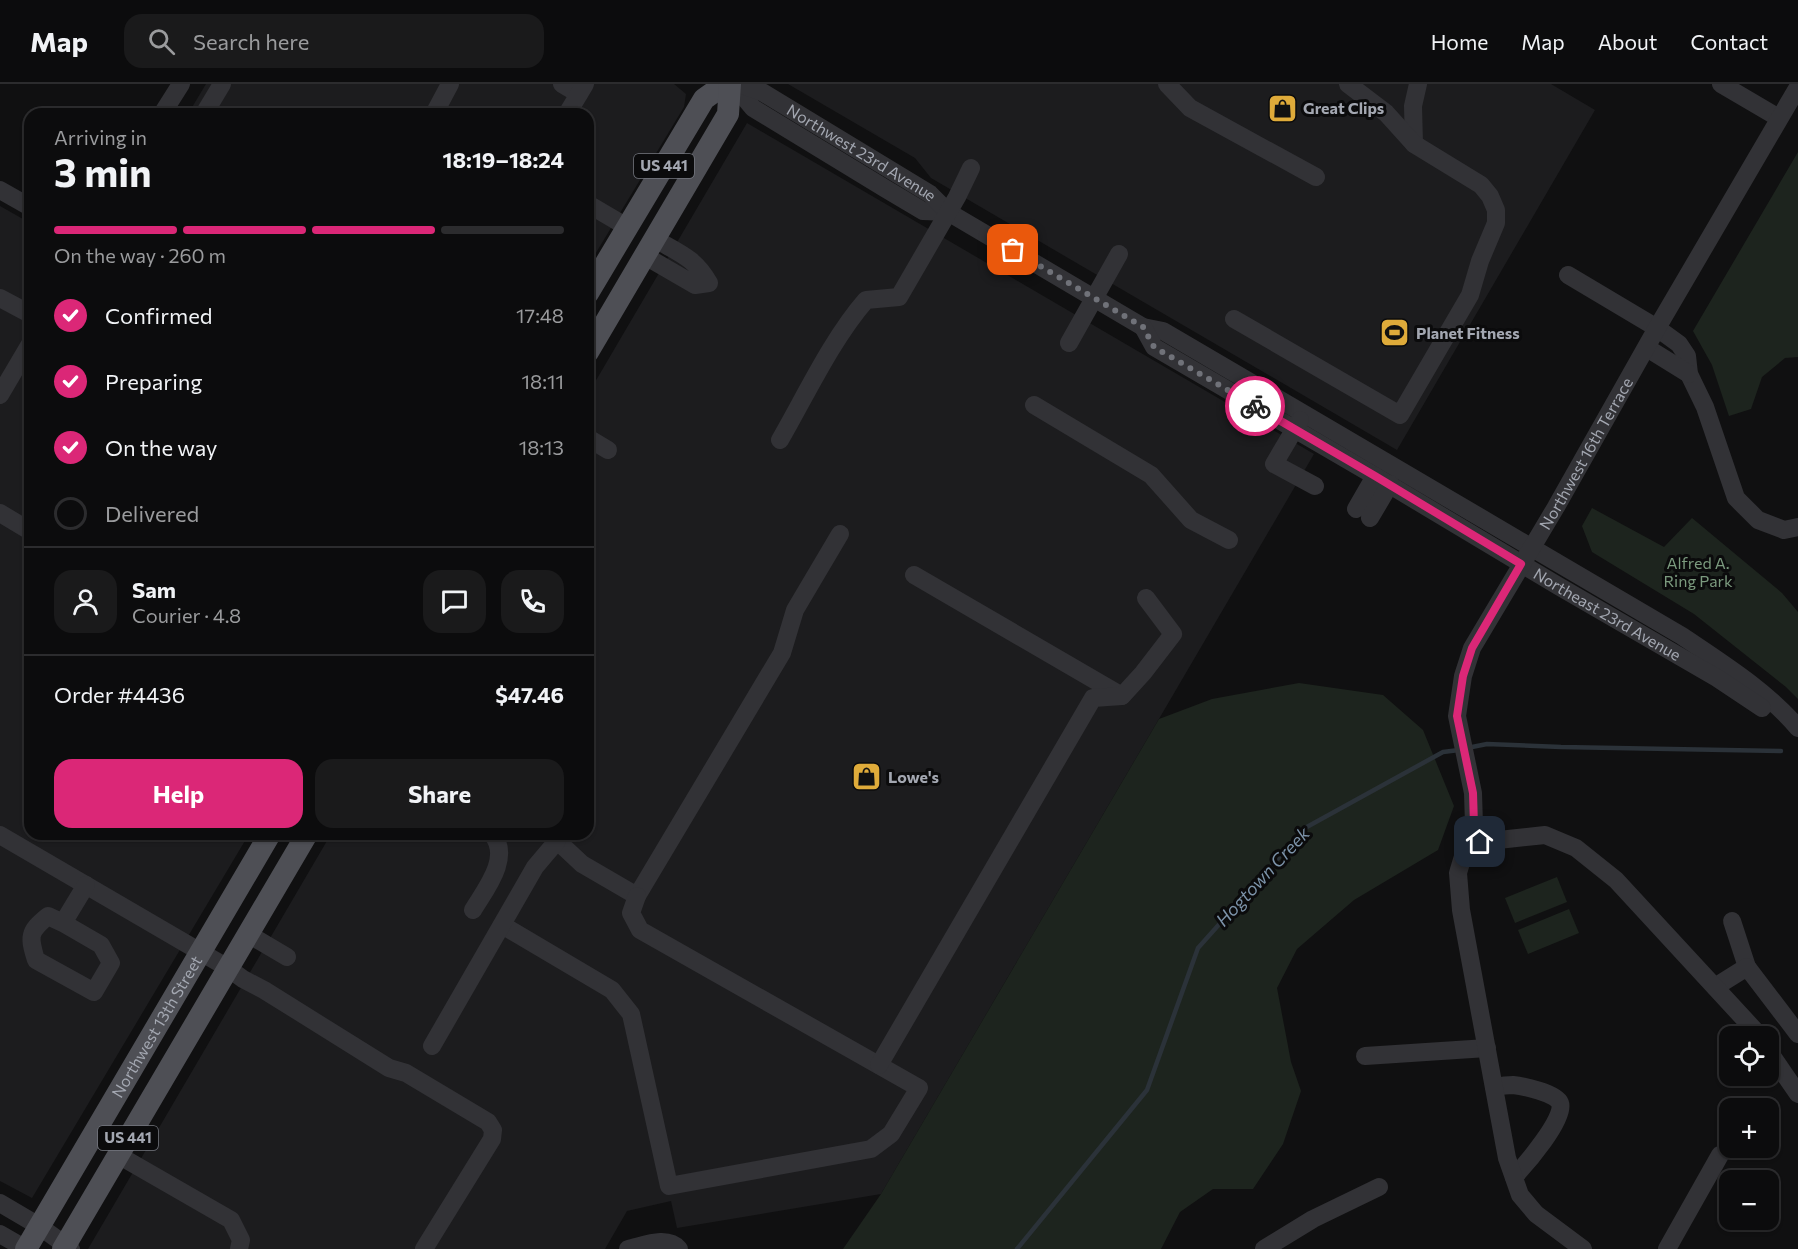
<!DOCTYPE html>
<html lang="en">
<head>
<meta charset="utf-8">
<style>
  :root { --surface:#0c0c0d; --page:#1a1a1b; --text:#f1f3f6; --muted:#9a9b9d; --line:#2c2c2e; --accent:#db2777 }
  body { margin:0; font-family:Commissioner,sans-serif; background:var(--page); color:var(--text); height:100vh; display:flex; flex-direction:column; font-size:22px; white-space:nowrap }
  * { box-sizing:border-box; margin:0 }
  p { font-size:20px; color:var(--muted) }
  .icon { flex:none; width:33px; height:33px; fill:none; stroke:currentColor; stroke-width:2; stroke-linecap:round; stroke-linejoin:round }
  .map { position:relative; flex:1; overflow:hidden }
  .drawer { position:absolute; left:24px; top:24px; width:570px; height:732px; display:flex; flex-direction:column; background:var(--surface); border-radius:18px; box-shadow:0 2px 4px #0004,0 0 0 2px var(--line) }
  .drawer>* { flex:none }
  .tools { position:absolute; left:1719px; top:942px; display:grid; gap:12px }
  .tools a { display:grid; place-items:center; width:60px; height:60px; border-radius:12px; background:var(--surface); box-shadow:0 2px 4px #0004,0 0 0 2px var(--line); font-size:30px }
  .pin { position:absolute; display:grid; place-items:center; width:51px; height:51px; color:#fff; margin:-26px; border-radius:12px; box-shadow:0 3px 9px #0006 }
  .courier { position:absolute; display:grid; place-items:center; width:60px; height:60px; margin:-30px; border:4px solid #db2777; border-radius:50%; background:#fff; color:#222; box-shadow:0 2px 8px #0007 }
  .summary em { font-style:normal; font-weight:700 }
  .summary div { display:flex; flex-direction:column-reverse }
  .summary { display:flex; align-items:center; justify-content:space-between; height:102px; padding:0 30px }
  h1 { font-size:39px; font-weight:700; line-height:45px }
  .bar { display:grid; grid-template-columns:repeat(4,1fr); gap:9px 6px; align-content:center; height:72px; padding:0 30px }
  .bar i { height:8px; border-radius:4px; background:var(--line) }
  .bar .current { background:var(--accent) }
  .bar p { grid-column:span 4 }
  .line { display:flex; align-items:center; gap:15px; padding:0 30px; border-top:2px solid var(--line) }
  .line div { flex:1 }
  .round { display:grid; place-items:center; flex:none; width:63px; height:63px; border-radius:18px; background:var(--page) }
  ol { padding:0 30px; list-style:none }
  li { display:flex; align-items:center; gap:18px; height:66px }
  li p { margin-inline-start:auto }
  li .icon { padding:6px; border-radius:50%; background:var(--accent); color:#fff; stroke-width:4 }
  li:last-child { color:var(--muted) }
  li i { width:33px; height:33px; border:3px solid var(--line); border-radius:50% }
  .cta { display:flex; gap:12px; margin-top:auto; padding:12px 30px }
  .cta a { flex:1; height:69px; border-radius:18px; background:var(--accent); color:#fff; font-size:24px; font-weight:700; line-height:69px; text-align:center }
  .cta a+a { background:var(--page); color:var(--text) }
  header { display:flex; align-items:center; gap:36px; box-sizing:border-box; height:84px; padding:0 30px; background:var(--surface); border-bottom:2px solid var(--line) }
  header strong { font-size:28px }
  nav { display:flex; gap:33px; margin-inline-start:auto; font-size:21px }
  .search { width:420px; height:54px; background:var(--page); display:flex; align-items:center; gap:15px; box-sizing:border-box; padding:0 21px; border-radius:18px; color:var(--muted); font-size:22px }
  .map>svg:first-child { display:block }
</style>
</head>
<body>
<header>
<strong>Map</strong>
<div class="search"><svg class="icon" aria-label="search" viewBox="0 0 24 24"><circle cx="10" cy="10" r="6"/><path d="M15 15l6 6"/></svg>Search here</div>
<nav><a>Home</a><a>Map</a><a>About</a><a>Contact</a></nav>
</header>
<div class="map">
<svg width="1798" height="1165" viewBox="0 0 1798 1165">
  <rect width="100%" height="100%" fill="#101011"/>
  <g fill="#1c1c1e">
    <polygon points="206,0 674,0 686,10 684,23 588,182 588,30 188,30"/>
    <polygon points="788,0 1551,0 1595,26 1397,366 931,94 915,74"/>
    <polygon points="747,39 1314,370 881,1110 677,1144 671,1117 627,1127 605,1165 88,1165 331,750 588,750 588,310"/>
    <polygon points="0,122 30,139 30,750 249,750 32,1114 0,1097"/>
  </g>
  <g fill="#1d241e">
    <polygon points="1798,68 1798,273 1785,274 1762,293 1751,325 1729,332 1712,281 1693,247"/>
    <polygon points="1592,424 1664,463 1692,434 1782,509 1798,528 1798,615 1786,603 1694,530 1592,468 1582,442"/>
    <polygon points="1299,599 1383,611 1423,646 1454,722 1438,766 1354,816 1297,865 1277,904 1291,978 1301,1007 1283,1060 1253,1105 1213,1105 1180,1128 1161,1165 843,1165 881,1110 1159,635 1212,615"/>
    <polygon points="1557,793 1567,818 1515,839 1505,814"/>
    <polygon points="1569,825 1579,849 1528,870 1518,846"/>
  </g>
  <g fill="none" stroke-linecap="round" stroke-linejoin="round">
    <g stroke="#2b3239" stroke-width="4.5">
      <polyline points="1467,664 1487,660 1561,663 1781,667"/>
      <polyline points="1017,1165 1147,1006 1198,864 1305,744 1443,668 1459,666"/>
    </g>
    <polyline stroke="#38393d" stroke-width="3" stroke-dasharray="3 4.5" stroke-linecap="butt" points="588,47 590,48"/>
    <g stroke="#323236" stroke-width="18">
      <polyline points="562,0 579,10"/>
      <path d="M733,0l20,24 133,81 37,22 25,1 195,115 20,4 519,305c40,27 85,55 116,92"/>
      <path id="s1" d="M739,0l23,8 168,102 18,18"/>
      <polyline points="1167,0 1190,24 1316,93"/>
      <polyline points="1721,0 1779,34"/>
      <polyline points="162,30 181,0"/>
      <polyline points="204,30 222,0"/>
      <polyline points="434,30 450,0"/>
      <polyline points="567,30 585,0"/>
      <polyline points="1414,60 1413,22 1418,0"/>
      <polyline points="0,106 30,123"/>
      <polyline points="588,120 627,143"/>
      <path d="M645,172l50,29 14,-2c-14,-25 -30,-30 -54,-44"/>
      <polyline points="1568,191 1657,244 1679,260 1687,272 1689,290 1705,323 1736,414 1758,436 1784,446 1798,443"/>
      <polyline points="0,214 30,230"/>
      <polyline points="1234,235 1400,331 1470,211 1480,177 1496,139 1496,126 1490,112 1481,101 1414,60 1386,29 1348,0"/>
      <path id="s2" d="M1143,243l11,20 221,129 185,111 157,91 45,30"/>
      <polyline points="1069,259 1119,170"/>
      <polyline points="1647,264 1689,290"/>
      <polyline points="0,311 30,260"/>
      <polyline points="1034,321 1151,391 1191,436 1229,456"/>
      <polyline points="1300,336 1274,380 1315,402"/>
      <polyline points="588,354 608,366"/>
      <path d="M780,356c26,-45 52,-101 86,-140l33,-3 58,-100 14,-29"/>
      <polyline points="1356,425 1375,392"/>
      <polyline points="0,429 30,447"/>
      <polyline points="1370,434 1390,400"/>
      <polyline points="914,491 1122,612"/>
      <polyline points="550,750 582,780 637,812 782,569 795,526 840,450"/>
      <polyline points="0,751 228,884 243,895 264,906 389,984 406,989 488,1038 493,1046 492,1055 424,1165"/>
      <path id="s3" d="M1480,758l-6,-17 -1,-32 -16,-77 6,-40 9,-28 84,-141 101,-179 141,-241"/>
      <path d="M473,826c12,-20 39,-53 19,-76"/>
      <polyline points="1732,837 1747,883"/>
      <path d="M63,839l38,22 10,18 -17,29 -58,-32c-7,-23 -8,-28 12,-44l15,7 23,-38"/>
      <polyline points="502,841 612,906 631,930 669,1102 871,1065 891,1050 919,1004 640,846 631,829 637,812"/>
      <polyline points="248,850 287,873"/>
      <polyline points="1715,903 1747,883 1798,950"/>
      <polyline points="432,962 535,783 557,757"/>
      <polyline points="1768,966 1798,1010"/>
      <polyline points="1365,972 1487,964"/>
      <polyline points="879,981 1093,614 1122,612 1143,589 1173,550 1146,514"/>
      <path d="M1494,1003c6,-1 13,-2 19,-2 10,1 43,8 47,18 6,15 -35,62 -46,74"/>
      <polyline points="118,1071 231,1136 241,1156 239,1165"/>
      <polyline points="0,1119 39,1142 71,1165"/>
      <polyline points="0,1150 26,1165"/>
      <path d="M628,1165c15,-3 39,-14 51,0"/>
      <polyline points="1264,1165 1313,1135 1379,1103"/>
      <polyline points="1583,1165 1536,1130 1520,1111 1507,1074 1461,826 1458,789 1464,769 1480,758 1545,751 1576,764 1616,796 1760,952"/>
      <polyline points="1667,1165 1720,1071"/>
    </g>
    <g stroke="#4e4f55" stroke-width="22">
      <polyline points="588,209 704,15 725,0"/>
      <polyline points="588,268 728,30 730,0"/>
      <path id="s4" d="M26,1165l244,-415"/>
      <polyline points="63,1165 307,750"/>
    </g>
  </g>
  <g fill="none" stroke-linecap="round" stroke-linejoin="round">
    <polyline stroke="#707279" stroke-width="6" stroke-dasharray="0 10.8" points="1013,166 1143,243 1154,263 1255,322"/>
    <polyline stroke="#db2777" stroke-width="8" points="1255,322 1375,392 1521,480 1472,564 1463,592 1457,632 1473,709 1474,741 1480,758"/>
  </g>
  <defs>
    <symbol id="shop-square" viewBox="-11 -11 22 22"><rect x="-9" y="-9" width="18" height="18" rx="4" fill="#dfab3a" stroke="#0b0b0c"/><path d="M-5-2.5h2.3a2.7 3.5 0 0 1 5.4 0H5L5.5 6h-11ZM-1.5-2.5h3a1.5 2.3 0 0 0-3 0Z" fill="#111"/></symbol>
    <symbol id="stadium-square" viewBox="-11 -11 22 22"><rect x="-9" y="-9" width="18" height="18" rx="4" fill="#dfab3a" stroke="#0b0b0c"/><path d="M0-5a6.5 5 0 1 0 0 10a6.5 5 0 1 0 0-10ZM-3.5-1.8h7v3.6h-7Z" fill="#111"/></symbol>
  </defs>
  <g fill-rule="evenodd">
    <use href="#shop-square" x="1266" y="8" width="33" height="33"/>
    <use href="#stadium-square" x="1378" y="232" width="33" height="33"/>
    <use href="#shop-square" x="850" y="676" width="33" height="33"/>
  </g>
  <g text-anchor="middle" stroke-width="6" stroke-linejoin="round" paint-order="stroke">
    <g fill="#0b0b0c" stroke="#757880" stroke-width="1.5">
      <rect x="634" y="70" width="60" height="24" rx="4.5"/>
      <rect x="98" y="1042" width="60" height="24" rx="4.5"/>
    </g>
    <g font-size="15" font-weight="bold" fill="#a3a7b1">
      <text x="664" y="87">US 441</text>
      <text x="128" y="1059">US 441</text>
    </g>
    <g font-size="16" font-weight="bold" fill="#a3a7b1" stroke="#0b0b0c" text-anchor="start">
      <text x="1303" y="30">Great Clips</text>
      <text x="1416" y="255">Planet Fitness</text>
      <text x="888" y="699">Lowe's</text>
    </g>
    <g font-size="16" fill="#a3a7b1" stroke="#0b0b0c">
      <text dy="6" stroke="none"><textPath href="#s1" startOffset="141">Northwest 23rd Avenue</textPath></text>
      <text dy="6" stroke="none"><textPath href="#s3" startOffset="424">Northwest 16th Terrace</textPath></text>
      <text dy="6" stroke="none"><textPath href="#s2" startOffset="549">Northeast 23rd Avenue</textPath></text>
      <text dy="6" stroke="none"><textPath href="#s4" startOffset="258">Northwest 13th Street</textPath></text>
    </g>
    <g font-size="16" fill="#7b9a7e" stroke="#0b0b0c">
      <text x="1698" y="485">Alfred A.<tspan x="1698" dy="18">Ring Park</tspan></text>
    </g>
    <g font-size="18" font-style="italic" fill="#7c93a9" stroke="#0b0b0c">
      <text transform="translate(1263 793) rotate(-47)" y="6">Hogtown Creek</text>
    </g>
  </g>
</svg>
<div class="tools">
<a><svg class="icon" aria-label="locate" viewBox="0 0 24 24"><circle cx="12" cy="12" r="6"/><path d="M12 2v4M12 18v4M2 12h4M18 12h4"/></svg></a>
<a>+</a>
<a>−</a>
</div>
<div class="pin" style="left:1013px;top:166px;background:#ea580c"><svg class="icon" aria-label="bag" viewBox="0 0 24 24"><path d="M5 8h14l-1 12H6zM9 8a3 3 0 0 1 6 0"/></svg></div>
<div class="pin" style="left:1480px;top:758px;background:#1f2937"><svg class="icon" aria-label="home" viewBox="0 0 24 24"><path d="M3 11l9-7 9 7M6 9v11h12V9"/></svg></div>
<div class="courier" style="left:1255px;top:322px"><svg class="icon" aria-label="bike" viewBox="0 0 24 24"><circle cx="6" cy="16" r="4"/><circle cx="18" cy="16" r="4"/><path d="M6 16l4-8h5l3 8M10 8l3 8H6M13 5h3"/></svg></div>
<section class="drawer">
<div class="summary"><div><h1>3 min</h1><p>Arriving in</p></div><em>18:19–18:24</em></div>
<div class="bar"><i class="current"></i><i class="current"></i><i class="current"></i><i></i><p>On the way · 260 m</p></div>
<ol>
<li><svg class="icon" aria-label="check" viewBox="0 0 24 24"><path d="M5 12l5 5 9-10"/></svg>Confirmed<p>17:48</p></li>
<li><svg class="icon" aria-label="check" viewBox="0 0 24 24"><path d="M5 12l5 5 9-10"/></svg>Preparing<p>18:11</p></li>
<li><svg class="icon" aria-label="check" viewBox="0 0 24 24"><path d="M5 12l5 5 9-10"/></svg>On the way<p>18:13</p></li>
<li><i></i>Delivered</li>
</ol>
<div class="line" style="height:108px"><a class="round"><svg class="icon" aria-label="person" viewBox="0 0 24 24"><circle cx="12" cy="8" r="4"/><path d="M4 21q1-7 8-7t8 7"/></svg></a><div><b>Sam</b><p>Courier · 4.8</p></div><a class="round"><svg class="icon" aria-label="chat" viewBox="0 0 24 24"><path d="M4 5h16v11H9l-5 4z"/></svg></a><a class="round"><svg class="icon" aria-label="phone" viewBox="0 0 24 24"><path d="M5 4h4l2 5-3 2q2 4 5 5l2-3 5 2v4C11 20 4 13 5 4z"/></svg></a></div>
<div class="line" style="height:78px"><div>Order #4436</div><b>$47.46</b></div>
<div class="cta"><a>Help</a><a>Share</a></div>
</section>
</div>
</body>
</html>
